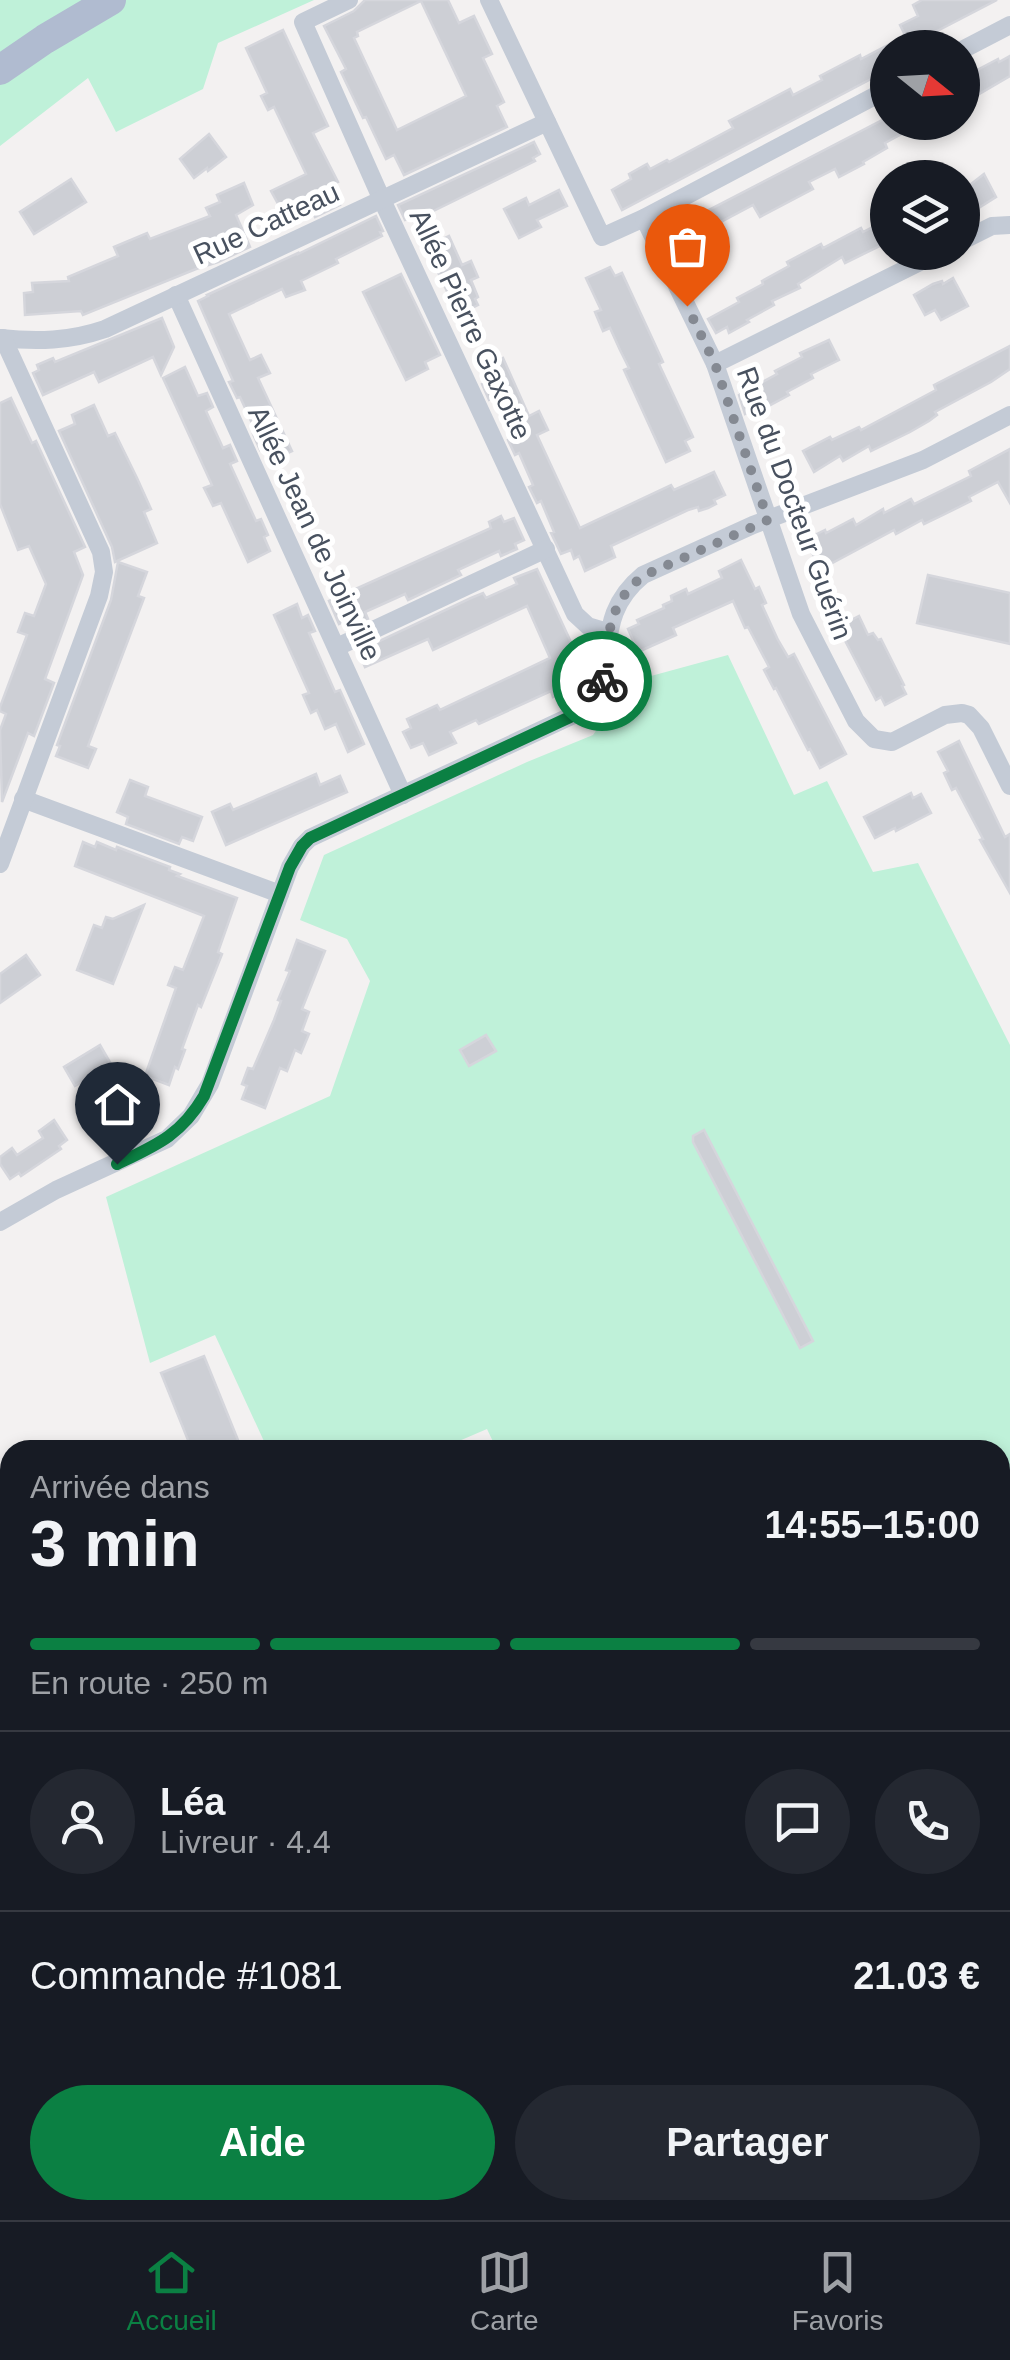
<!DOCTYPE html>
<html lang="fr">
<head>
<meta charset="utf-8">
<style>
  :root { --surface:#171b24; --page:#242831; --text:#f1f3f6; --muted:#9ea1a6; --line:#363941; --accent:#0b8043 }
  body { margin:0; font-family:Helvetica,sans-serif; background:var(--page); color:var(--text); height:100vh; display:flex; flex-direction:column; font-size:38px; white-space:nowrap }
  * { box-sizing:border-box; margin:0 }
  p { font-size:32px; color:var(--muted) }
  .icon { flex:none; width:55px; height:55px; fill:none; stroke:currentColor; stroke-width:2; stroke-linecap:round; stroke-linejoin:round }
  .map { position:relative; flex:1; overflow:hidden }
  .side { position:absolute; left:0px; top:1440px; width:1010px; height:780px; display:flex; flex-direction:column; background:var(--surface); border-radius:30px 30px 0 0; box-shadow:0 5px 15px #0003 }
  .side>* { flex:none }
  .needle { width:65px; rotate:108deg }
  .tools { position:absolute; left:870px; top:30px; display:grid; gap:20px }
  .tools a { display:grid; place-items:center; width:110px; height:110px; border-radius:50%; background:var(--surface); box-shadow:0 5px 15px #0003; font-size:50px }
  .pin { position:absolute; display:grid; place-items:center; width:85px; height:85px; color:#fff; margin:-102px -42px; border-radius:50% 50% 50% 0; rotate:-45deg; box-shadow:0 0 10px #0007 }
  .pin .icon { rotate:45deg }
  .courier { position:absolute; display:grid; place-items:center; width:100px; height:100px; margin:-50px; border:8px solid #0b8043; border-radius:50%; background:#fff; color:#222; box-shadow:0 2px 12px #0007 }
  .overview em { font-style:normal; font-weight:800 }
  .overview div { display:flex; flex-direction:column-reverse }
  .overview { display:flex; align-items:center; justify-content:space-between; height:170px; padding:0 30px }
  h1 { font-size:65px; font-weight:800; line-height:75px }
  .bar { display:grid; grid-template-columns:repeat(4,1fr); gap:15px 10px; align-content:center; height:120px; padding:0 30px }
  .bar i { height:12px; border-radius:8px; background:var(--line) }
  .bar .selected { background:var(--accent) }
  .bar p { grid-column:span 4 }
  .line { display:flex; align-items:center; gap:25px; padding:0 30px; border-top:2px solid var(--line) }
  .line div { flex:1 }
  .round { display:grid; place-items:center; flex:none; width:105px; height:105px; border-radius:52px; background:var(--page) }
  .primary-button { display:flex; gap:20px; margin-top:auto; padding:20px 30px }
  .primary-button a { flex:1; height:115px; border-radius:60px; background:var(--accent); color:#fff; font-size:40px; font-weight:800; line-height:115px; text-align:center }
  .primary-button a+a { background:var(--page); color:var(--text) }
  .dock { display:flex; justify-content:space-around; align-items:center; height:140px; border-top:2px solid var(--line); background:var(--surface); font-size:28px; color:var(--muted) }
  .dock a { display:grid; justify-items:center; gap:5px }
  .dock .selected { color:var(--accent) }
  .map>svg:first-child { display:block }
</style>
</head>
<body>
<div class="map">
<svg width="1010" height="2220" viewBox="0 0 1010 2220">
  <rect width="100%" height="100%" fill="#f3f1f1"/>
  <g fill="#bff1d9">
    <polygon points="0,0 314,0 218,43 203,89 116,132 88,78 0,146"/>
    <polygon points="728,655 794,795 827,781 873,872 918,863 1010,1045 1010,1585 1000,1574 1000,1450 497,1450 487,1429 438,1450 268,1450 215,1335 150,1363 106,1197 330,1096 370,981 347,939 300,920 324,855 527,762 593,735 629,682"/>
  </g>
  <g fill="#cdcfd5" stroke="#d5d6dc" stroke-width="2.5" fill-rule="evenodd">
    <path d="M365,0h83l11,23 15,-7 18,38 -9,4 21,44 -7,4 10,21 -103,48 -10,-20 -8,4 -20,-42 -3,1 -22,-46 5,-3 -22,-43 30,-15zM421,1l45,95 -69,34 -43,-92 4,-2 -1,-4z"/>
    <polygon points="922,0 997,0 910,45 900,25 918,16 913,5"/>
    <polygon points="283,30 328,126 313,133 338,182 330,186 340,205 315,217 313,213 289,224 271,191 306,174 274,107 268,110 261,96 267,93 246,48"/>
    <polygon points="888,45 888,70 622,210 612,190 631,179 629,174 647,164 650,169 667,160 669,162 733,128 729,121 790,89 793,95 822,80 820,76 860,55 861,59"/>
    <polygon points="1010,56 1010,76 962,104 962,78 998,59 999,62"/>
    <polygon points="888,117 888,122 924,122 885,143 887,148 863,162 864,164 839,177 835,169 809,182 813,189 760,217 753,205 704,231 723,267 695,281 672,236 672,229"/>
    <polygon points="209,134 226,157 208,171 207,168 194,178 180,159"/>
    <polygon points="534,142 540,154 533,158 535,161 413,221 411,218 405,220 398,205"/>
    <polygon points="984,174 996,197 969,214 968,211 962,215 962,191"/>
    <polygon points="71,179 86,202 34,234 20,212"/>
    <polygon points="244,183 253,205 236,215 250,247 218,262 196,269 83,315 81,311 25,315 24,293 33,292 32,283 69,281 68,277 118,256 114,247 147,233 150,239 210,216 206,208 220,202 217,195"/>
    <polygon points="559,190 567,206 537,220 541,227 519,238 504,209 526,198 529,205"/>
    <polygon points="376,216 383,231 380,232 382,236 336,259 338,263 301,281 305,290 286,297 282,289 229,314 250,360 261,355 270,373 258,378 292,451 269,461 263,448 260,450 253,434 256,432 240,397 237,398 229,382 233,381 198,301 208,296 207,295 298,253 298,254"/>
    <polygon points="888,219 888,242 845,263 842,257 798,284 800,288 772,301 774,305 747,320 749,322 729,333 727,327 716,333 708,319 739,302 737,298 763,284 762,281 789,266 787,262 821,244 823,248 861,228 863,232"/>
    <polygon points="449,236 462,265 471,261 478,277 471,280 478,297 475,299 478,305 462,313 459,306 455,308 426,247"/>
    <polygon points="610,267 615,276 622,273 663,362 659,364 693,437 685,441 690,451 666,462 624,370 629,368 620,350 610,328 603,331 595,312 601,310 586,278"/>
    <polygon points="401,274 440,355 425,362 428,369 406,380 363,292"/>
    <polygon points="953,278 968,306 941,320 935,310 925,315 914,295 933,284 942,281 943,284"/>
    <polygon points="162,318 174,347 161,375 153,357 99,382 94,372 43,395 33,373 39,370 37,365 53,358 55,362"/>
    <polygon points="829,340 839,360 811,374 813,378 787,392 789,395 761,410 760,407 745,414 739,395 777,374 775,371 802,357 800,353"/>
    <polygon points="1010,346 1010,369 991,382 935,412 937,415 929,421 910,432 871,451 869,446 843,461 840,456 814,472 803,451 830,437 832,440 859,427 861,430 936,390 934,385"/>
    <polygon points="503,358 529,416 539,411 548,430 537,435 580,528 671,485 674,490 714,472 725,495 714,500 716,504 708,508 699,511 698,507 688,510 611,546 615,557 585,571 579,556 574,559 571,550 561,554 551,533 554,532 541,501 537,503 529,487 533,485 519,453 515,455 508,440 512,438 494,398 489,400 482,384 486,382 480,369"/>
    <polygon points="185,367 198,396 207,393 213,407 206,411 223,448 230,445 237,461 230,464 256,521 261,519 268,535 264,537 270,551 248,562 221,503 213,506 204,488 212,485 163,378"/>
    <polygon points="11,398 32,443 36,441 85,547 74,552 83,575 45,679 54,683 34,736 28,733 2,802 0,730 6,714 0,711 0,707 27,635 18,632 25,613 34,616 46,584 29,546 18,550 0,504 0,403"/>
    <polygon points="94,405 108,436 115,433 137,478 151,509 144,512 157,543 115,562 112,547 59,431 75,424 72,415"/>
    <polygon points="1010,449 1010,503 998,482 969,497 971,501 943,515 924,524 922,520 896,534 894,530 821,569 805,540 825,530 826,533 853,519 856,525 883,509 884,513 911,499 914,504 971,476 969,471"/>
    <polygon points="501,516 504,522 514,518 524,540 515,544 517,549 501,556 499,551 458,570 461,575 408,600 405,594 365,612 368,619 353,626 349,619 339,624 329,601 491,528 489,522"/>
    <polygon points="741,560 755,589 759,587 766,603 762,605 778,640 788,657 794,654 846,754 820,768 810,749 808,750 776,688 774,689 764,670 769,667 748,627 745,628 733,601 673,628 676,635 638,652 628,629 639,624 637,620 664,608 663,605 672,601 671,596 686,589 688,594 722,578 719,571"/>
    <polygon points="118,562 147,572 138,596 144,598 88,746 96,749 88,768 56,756 60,746 57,745 111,600"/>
    <polygon points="537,569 577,655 562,661 574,688 553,697 551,691 479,724 476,720 450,732 456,743 429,755 423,743 411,748 403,732 411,728 407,719 437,705 440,710 550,658 527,606 433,650 428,639 365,667 358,651 471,598 483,593 486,598 517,584 514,578"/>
    <polygon points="928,575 1010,593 1010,644 917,623"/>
    <polygon points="297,604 302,618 308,615 315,631 309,633 335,692 340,690 364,744 348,752 336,724 325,729 317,710 311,713 303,695 309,693 274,615"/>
    <polygon points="859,616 868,635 873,633 878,640 881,639 904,685 902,686 906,694 885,705 881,697 876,700 838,627"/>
    <polygon points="959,741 1005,837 1010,834 1010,893 980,840 983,839 956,788 952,790 944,773 948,771 938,752"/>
    <polygon points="316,774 320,785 340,776 347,792 226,845 212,812 230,804 233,810"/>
    <polygon points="130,780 148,787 145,796 202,817 193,841 182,837 179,844 126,824 128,817 117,812"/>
    <polygon points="911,793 913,798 921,794 931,813 896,831 895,828 875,838 864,817"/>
    <polygon points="83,842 95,847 97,842 116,850 117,847 170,867 169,870 180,874 177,876 237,898 218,952 222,954 201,1007 198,1005 182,1049 185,1050 178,1069 175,1067 169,1085 145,1076 176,988 168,985 175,967 183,970 204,916 75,866"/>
    <polygon points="144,905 113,984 77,970 94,925 102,928 106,917 113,919"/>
    <polygon points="297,940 325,951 302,1009 309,1012 302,1031 309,1034 301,1053 295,1050 287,1071 280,1068 265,1108 242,1099 247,1086 242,1084 248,1068 253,1069 274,1020 281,1001 278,1000 290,971 286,970"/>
    <polygon points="26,955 40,975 0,1003 0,974"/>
    <polygon points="486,1035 496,1051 469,1066 460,1050"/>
    <polygon points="100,1045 111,1064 75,1086 64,1067"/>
    <polygon points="141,1087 157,1109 145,1118 143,1115 123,1129 108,1108 127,1094 134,1106"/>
    <polygon points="54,1120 67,1140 59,1146 61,1149 21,1176 19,1173 10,1179 0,1164 0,1157 12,1148 17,1155 43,1138 39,1131"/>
    <polygon points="704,1130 813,1341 800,1348 693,1142 693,1136"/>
    <polygon points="204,1356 242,1450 192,1450 161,1373"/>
  </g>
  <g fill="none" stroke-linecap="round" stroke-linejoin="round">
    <g stroke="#c4cbd6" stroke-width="18">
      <polyline points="349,0 303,22 382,200 575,614 588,626 608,632"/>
      <polyline points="489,0 602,237 644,218 888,89"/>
      <polyline points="962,50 1010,25"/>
      <polyline points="644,218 715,364 801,614 856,721 874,739 892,742 945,715 962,713 969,715 981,728 1010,786"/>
      <polyline points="962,241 992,226 1010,225"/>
      <polyline points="176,295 403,795"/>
      <path d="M0,338c37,4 70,3 105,-9l442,-207"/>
      <polyline points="715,364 940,252"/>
      <polyline points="337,647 546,549"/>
      <polyline points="23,799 280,894"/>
      <polyline points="0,864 99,596 104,572 101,552 3,338"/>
      <path d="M0,1222l56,-32 111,-51 24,-23 19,-32 80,-217 12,-21 8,-8 274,-128c39,-39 4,-90 59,-135l110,-50 170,-65 87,-45"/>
      <polyline points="0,1800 10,1796"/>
      <polyline points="1000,2161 1010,2155"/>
      <polyline points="425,2210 429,2220"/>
      <polyline points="852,2210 857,2220"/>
      <polyline points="887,2220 906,2210"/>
    </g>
    <polyline stroke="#c3cbda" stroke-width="25" points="1000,1817 1010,1813"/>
    <g stroke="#b0bbd0" stroke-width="30">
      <polyline points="0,70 45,39 111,0"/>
      <polyline points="0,1747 10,1776"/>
      <polyline points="79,2210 82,2220"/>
    </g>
  </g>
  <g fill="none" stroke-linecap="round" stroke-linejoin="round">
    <path stroke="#848992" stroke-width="10" stroke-dasharray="0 18" d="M602,681c8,-43 3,-75 41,-105l125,-56 -53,-156 -28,-58"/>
    <path stroke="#0b8043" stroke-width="12" d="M117,1164c40,-19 64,-29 87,-68l86,-229 12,-21 8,-8 260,-121c17,-9 26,-18 32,-36"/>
  </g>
  <g text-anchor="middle" stroke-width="10" stroke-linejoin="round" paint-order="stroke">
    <g font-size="28" fill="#48515f" stroke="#fff">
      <text transform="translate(266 223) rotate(-25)" y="10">Rue Catteau</text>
      <text transform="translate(471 324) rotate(65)" y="10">Allée Pierre Gaxotte</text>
      <text transform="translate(795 503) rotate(70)" y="10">Rue du Docteur Guérin</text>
      <text transform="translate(315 533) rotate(65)" y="10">Allée Jean de Joinville</text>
    </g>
  </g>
</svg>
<div class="tools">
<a><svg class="needle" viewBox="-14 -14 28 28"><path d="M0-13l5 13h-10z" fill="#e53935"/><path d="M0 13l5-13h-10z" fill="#9ea1a6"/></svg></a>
<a><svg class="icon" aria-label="layers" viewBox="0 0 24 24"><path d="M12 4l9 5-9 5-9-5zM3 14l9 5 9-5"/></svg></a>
</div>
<div class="pin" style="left:687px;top:306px;background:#ea580c"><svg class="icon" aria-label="bag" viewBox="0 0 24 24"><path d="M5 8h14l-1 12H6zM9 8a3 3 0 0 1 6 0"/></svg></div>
<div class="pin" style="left:117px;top:1164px;background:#1f2937"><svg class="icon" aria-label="home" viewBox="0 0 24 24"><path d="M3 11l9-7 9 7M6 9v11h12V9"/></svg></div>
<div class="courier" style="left:602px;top:681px"><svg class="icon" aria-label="bike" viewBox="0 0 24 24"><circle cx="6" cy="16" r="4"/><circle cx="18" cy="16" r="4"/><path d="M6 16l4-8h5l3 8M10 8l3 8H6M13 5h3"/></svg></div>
<section class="side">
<div class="overview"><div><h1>3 min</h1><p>Arrivée dans</p></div><em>14:55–15:00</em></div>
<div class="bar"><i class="selected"></i><i class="selected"></i><i class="selected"></i><i></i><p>En route · 250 m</p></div>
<div class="line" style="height:180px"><a class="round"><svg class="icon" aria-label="person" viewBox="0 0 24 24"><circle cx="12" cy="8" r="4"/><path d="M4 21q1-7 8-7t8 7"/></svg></a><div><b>Léa</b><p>Livreur · 4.4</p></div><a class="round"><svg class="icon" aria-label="chat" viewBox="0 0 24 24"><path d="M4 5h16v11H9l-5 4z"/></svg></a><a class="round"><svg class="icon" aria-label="phone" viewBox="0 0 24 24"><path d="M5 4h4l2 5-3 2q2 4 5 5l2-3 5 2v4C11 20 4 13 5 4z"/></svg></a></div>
<div class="line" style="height:130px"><div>Commande #1081</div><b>21.03 €</b></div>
<div class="primary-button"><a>Aide</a><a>Partager</a></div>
</section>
</div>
<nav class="dock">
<a class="selected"><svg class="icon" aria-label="home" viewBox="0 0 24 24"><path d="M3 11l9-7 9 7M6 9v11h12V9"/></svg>Accueil</a>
<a><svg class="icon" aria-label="map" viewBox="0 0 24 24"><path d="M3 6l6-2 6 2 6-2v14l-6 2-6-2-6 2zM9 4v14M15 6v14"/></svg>Carte</a>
<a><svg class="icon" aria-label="saved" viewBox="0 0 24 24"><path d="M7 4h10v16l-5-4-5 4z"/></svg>Favoris</a>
</nav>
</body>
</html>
